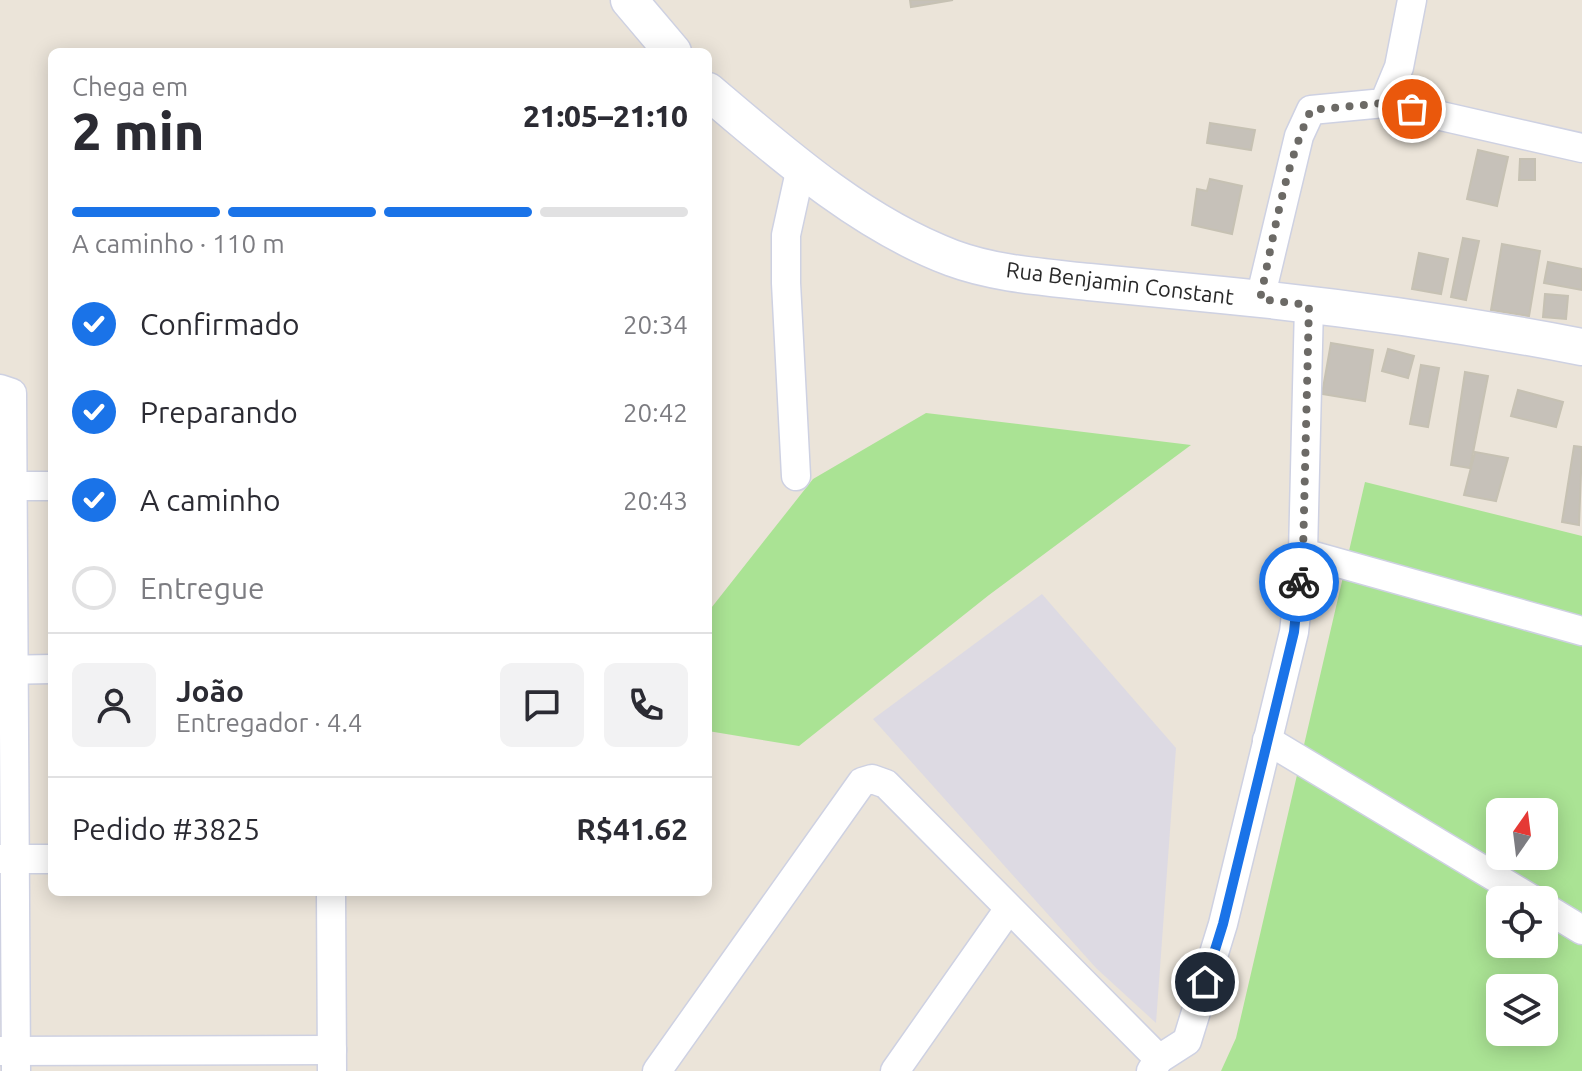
<!DOCTYPE html>
<html lang="pt">
<head>
<meta charset="utf-8">
<style>
  :root { --surface:#fff; --page:#f2f2f3; --text:#2b2b33; --muted:#7c7c81; --line:#e1e1e2; --accent:#1a73e8 }
  body { margin:0; font-family:Ubuntu,sans-serif; background:var(--page); color:var(--text); height:100vh; display:flex; flex-direction:column; font-size:30px; white-space:nowrap }
  * { box-sizing:border-box; margin:0 }
  p { font-size:26px; color:var(--muted) }
  .icon { flex:none; width:44px; height:44px; fill:none; stroke:currentColor; stroke-width:2; stroke-linecap:round; stroke-linejoin:round }
  .map { position:relative; flex:1; overflow:hidden }
  .panel { position:absolute; left:48px; top:48px; width:664px; height:848px; display:flex; flex-direction:column; background:var(--surface); border-radius:12px; box-shadow:0 4px 20px #0003 }
  .panel>* { flex:none }
  .needle { width:52px; rotate:14deg }
  .tools { position:absolute; left:1486px; top:798px; display:grid; gap:16px }
  .tools a { display:grid; place-items:center; width:72px; height:72px; border-radius:12px; background:var(--surface); box-shadow:0 4px 20px #0003; font-size:40px }
  .pin { position:absolute; display:grid; place-items:center; width:68px; height:68px; color:#fff; margin:-34px; border:4px solid #fff; border-radius:50%; box-shadow:0 2px 8px #0007 }
  .courier { position:absolute; display:grid; place-items:center; width:80px; height:80px; margin:-40px; border:6px solid #1a73e8; border-radius:50%; background:#fff; color:#222; box-shadow:0 2px 10px #0007 }
  .headline em { font-style:normal; font-weight:800 }
  .headline div { display:flex; flex-direction:column-reverse }
  .headline { display:flex; align-items:center; justify-content:space-between; height:136px; padding:0 24px }
  h1 { font-size:52px; font-weight:800; line-height:60px }
  .bar { display:grid; grid-template-columns:repeat(4,1fr); gap:12px 8px; align-content:center; height:96px; padding:0 24px }
  .bar i { height:10px; border-radius:6px; background:var(--line) }
  .bar .on { background:var(--accent) }
  .bar p { grid-column:span 4 }
  .line { display:flex; align-items:center; gap:20px; padding:0 24px; border-top:2px solid var(--line) }
  .line div { flex:1 }
  .round { display:grid; place-items:center; flex:none; width:84px; height:84px; border-radius:12px; background:var(--page) }
  ol { padding:0 24px; list-style:none }
  li { display:flex; align-items:center; gap:24px; height:88px }
  li p { margin-inline-start:auto }
  li .icon { padding:8px; border-radius:50%; background:var(--accent); color:#fff; stroke-width:4 }
  li:last-child { color:var(--muted) }
  li i { width:44px; height:44px; border:4px solid var(--line); border-radius:50% }
  .map>svg:first-child { display:block }
</style>
</head>
<body>
<div class="map">
<svg width="1582" height="1071" viewBox="0 0 1582 1071">
  <rect width="100%" height="100%" fill="#ebe4d9"/>
  <polygon fill="#dddae3" points="1042,594 1176,748 1156,1023 1096,968 873,719"/>
  <g fill="#aae394" fill-rule="evenodd">
    <polygon points="926,413 1191,445 989,595 799,746 708,731 708,612 813,479"/>
    <path d="M1365,482l217,54v535h-361l15,-33zM1500,812h44v44h-44zM1500,900h44v44h-44zM1500,988h44v44h-44z"/>
  </g>
  <g fill="#c6c1b9" stroke="#c6c1b3" stroke-width="2">
    <polygon points="910,0 953,0 911,7"/>
    <polygon points="1210,123 1255,130 1251,150 1207,143"/>
    <polygon points="1478,150 1508,157 1497,206 1467,199"/>
    <polygon points="1520,159 1535,159 1535,180 1519,180"/>
    <polygon points="1210,179 1242,186 1232,234 1192,225 1197,189 1207,191"/>
    <polygon points="1463,238 1479,241 1466,300 1451,297"/>
    <polygon points="1502,244 1540,251 1529,316 1491,310"/>
    <polygon points="1419,253 1448,259 1441,294 1412,289"/>
    <polygon points="1548,262 1582,269 1582,290 1544,283"/>
    <polygon points="1545,294 1568,296 1566,319 1543,317"/>
    <polygon points="1331,343 1373,350 1365,401 1322,394"/>
    <polygon points="1388,349 1414,356 1408,378 1382,371"/>
    <polygon points="1421,365 1439,368 1428,427 1410,424"/>
    <polygon points="1465,372 1488,376 1470,468 1451,465"/>
    <polygon points="1518,390 1563,402 1556,427 1511,416"/>
    <polygon points="1574,446 1582,447 1579,525 1562,522"/>
    <polygon points="1475,452 1508,458 1496,501 1464,495"/>
  </g>
  <g fill="none" stroke-linecap="round" stroke-linejoin="round">
    <defs>
      <g id="minor">
        <polyline points="1384,103 1582,148"/>
        <polyline points="1260,299 1299,136 1311,110 1384,103 1399,67 1412,0"/>
        <polyline points="0,389 12,393 16,1071"/>
        <polyline points="796,476 786,283 786,235 801,167"/>
        <polyline points="0,486 52,486"/>
        <polyline points="1303,553 1582,631"/>
        <polyline points="0,670 52,669"/>
        <polyline points="1267,740 1533,900"/>
        <polyline points="0,859 52,859"/>
        <polyline points="331,892 332,1071"/>
        <polyline points="1544,907 1582,930"/>
        <polyline points="0,1051 332,1050"/>
        <polyline points="657,1071 862,782 872,779 886,784 1159,1059"/>
        <polyline points="895,1071 1008,910"/>
        <polyline points="1151,1071 1159,1059 1187,1041 1223,924 1294,632 1303,553 1309,305"/>
      </g>
      <g id="tertiary">
        <polyline points="629,0 673,52"/>
        <path d="M708,91c73,62 153,133 244,167 43,16 92,19 137,24 44,4 89,9 133,13 121,12 241,29 360,52"/>
      </g>
    </defs>
    <use href="#minor" stroke="#ced1e2" stroke-width="31"/>
    <use href="#tertiary" stroke="#ced1e2" stroke-width="39"/>
    <use href="#minor" stroke="#fff" stroke-width="28"/>
    <use href="#tertiary" stroke="#fff" stroke-width="36"/>
  </g>
  <g fill="none" stroke-linecap="round" stroke-linejoin="round">
    <path stroke="#6c6a66" stroke-width="8" stroke-dasharray="0 14.4" d="M1299,582l4,-29 6,-248 -49,-6c14,-63 24,-131 51,-189l73,-7 28,6"/>
    <polyline stroke="#1a73e8" stroke-width="10" points="1205,982 1223,924 1294,632 1299,582"/>
  </g>
  <g text-anchor="middle" stroke-width="6" stroke-linejoin="round" paint-order="stroke">
    <g font-size="22" fill="#282828" stroke="#fff">
      <text transform="translate(1120 283) rotate(7)" y="8">Rua Benjamin Constant</text>
    </g>
  </g>
</svg>
<div class="tools">
<a><svg class="needle" viewBox="-14 -14 28 28"><path d="M0-13l5 13h-10z" fill="#e53935"/><path d="M0 13l5-13h-10z" fill="#7c7c81"/></svg></a>
<a><svg class="icon" aria-label="locate" viewBox="0 0 24 24"><circle cx="12" cy="12" r="6"/><path d="M12 2v4M12 18v4M2 12h4M18 12h4"/></svg></a>
<a><svg class="icon" aria-label="layers" viewBox="0 0 24 24"><path d="M12 4l9 5-9 5-9-5zM3 14l9 5 9-5"/></svg></a>
</div>
<div class="pin" style="left:1412px;top:109px;background:#ea580c"><svg class="icon" aria-label="bag" viewBox="0 0 24 24"><path d="M5 8h14l-1 12H6zM9 8a3 3 0 0 1 6 0"/></svg></div>
<div class="pin" style="left:1205px;top:982px;background:#1f2937"><svg class="icon" aria-label="home" viewBox="0 0 24 24"><path d="M3 11l9-7 9 7M6 9v11h12V9"/></svg></div>
<div class="courier" style="left:1299px;top:582px"><svg class="icon" aria-label="bike" viewBox="0 0 24 24"><circle cx="6" cy="16" r="4"/><circle cx="18" cy="16" r="4"/><path d="M6 16l4-8h5l3 8M10 8l3 8H6M13 5h3"/></svg></div>
<section class="panel">
<div class="headline"><div><h1>2 min</h1><p>Chega em</p></div><em>21:05–21:10</em></div>
<div class="bar"><i class="on"></i><i class="on"></i><i class="on"></i><i></i><p>A caminho · 110 m</p></div>
<ol>
<li><svg class="icon" aria-label="check" viewBox="0 0 24 24"><path d="M5 12l5 5 9-10"/></svg>Confirmado<p>20:34</p></li>
<li><svg class="icon" aria-label="check" viewBox="0 0 24 24"><path d="M5 12l5 5 9-10"/></svg>Preparando<p>20:42</p></li>
<li><svg class="icon" aria-label="check" viewBox="0 0 24 24"><path d="M5 12l5 5 9-10"/></svg>A caminho<p>20:43</p></li>
<li><i></i>Entregue</li>
</ol>
<div class="line" style="height:144px"><a class="round"><svg class="icon" aria-label="person" viewBox="0 0 24 24"><circle cx="12" cy="8" r="4"/><path d="M4 21q1-7 8-7t8 7"/></svg></a><div><b>João</b><p>Entregador · 4.4</p></div><a class="round"><svg class="icon" aria-label="chat" viewBox="0 0 24 24"><path d="M4 5h16v11H9l-5 4z"/></svg></a><a class="round"><svg class="icon" aria-label="phone" viewBox="0 0 24 24"><path d="M5 4h4l2 5-3 2q2 4 5 5l2-3 5 2v4C11 20 4 13 5 4z"/></svg></a></div>
<div class="line" style="height:104px"><div>Pedido #3825</div><b>R$41.62</b></div>
</section>
</div>
</body>
</html>
